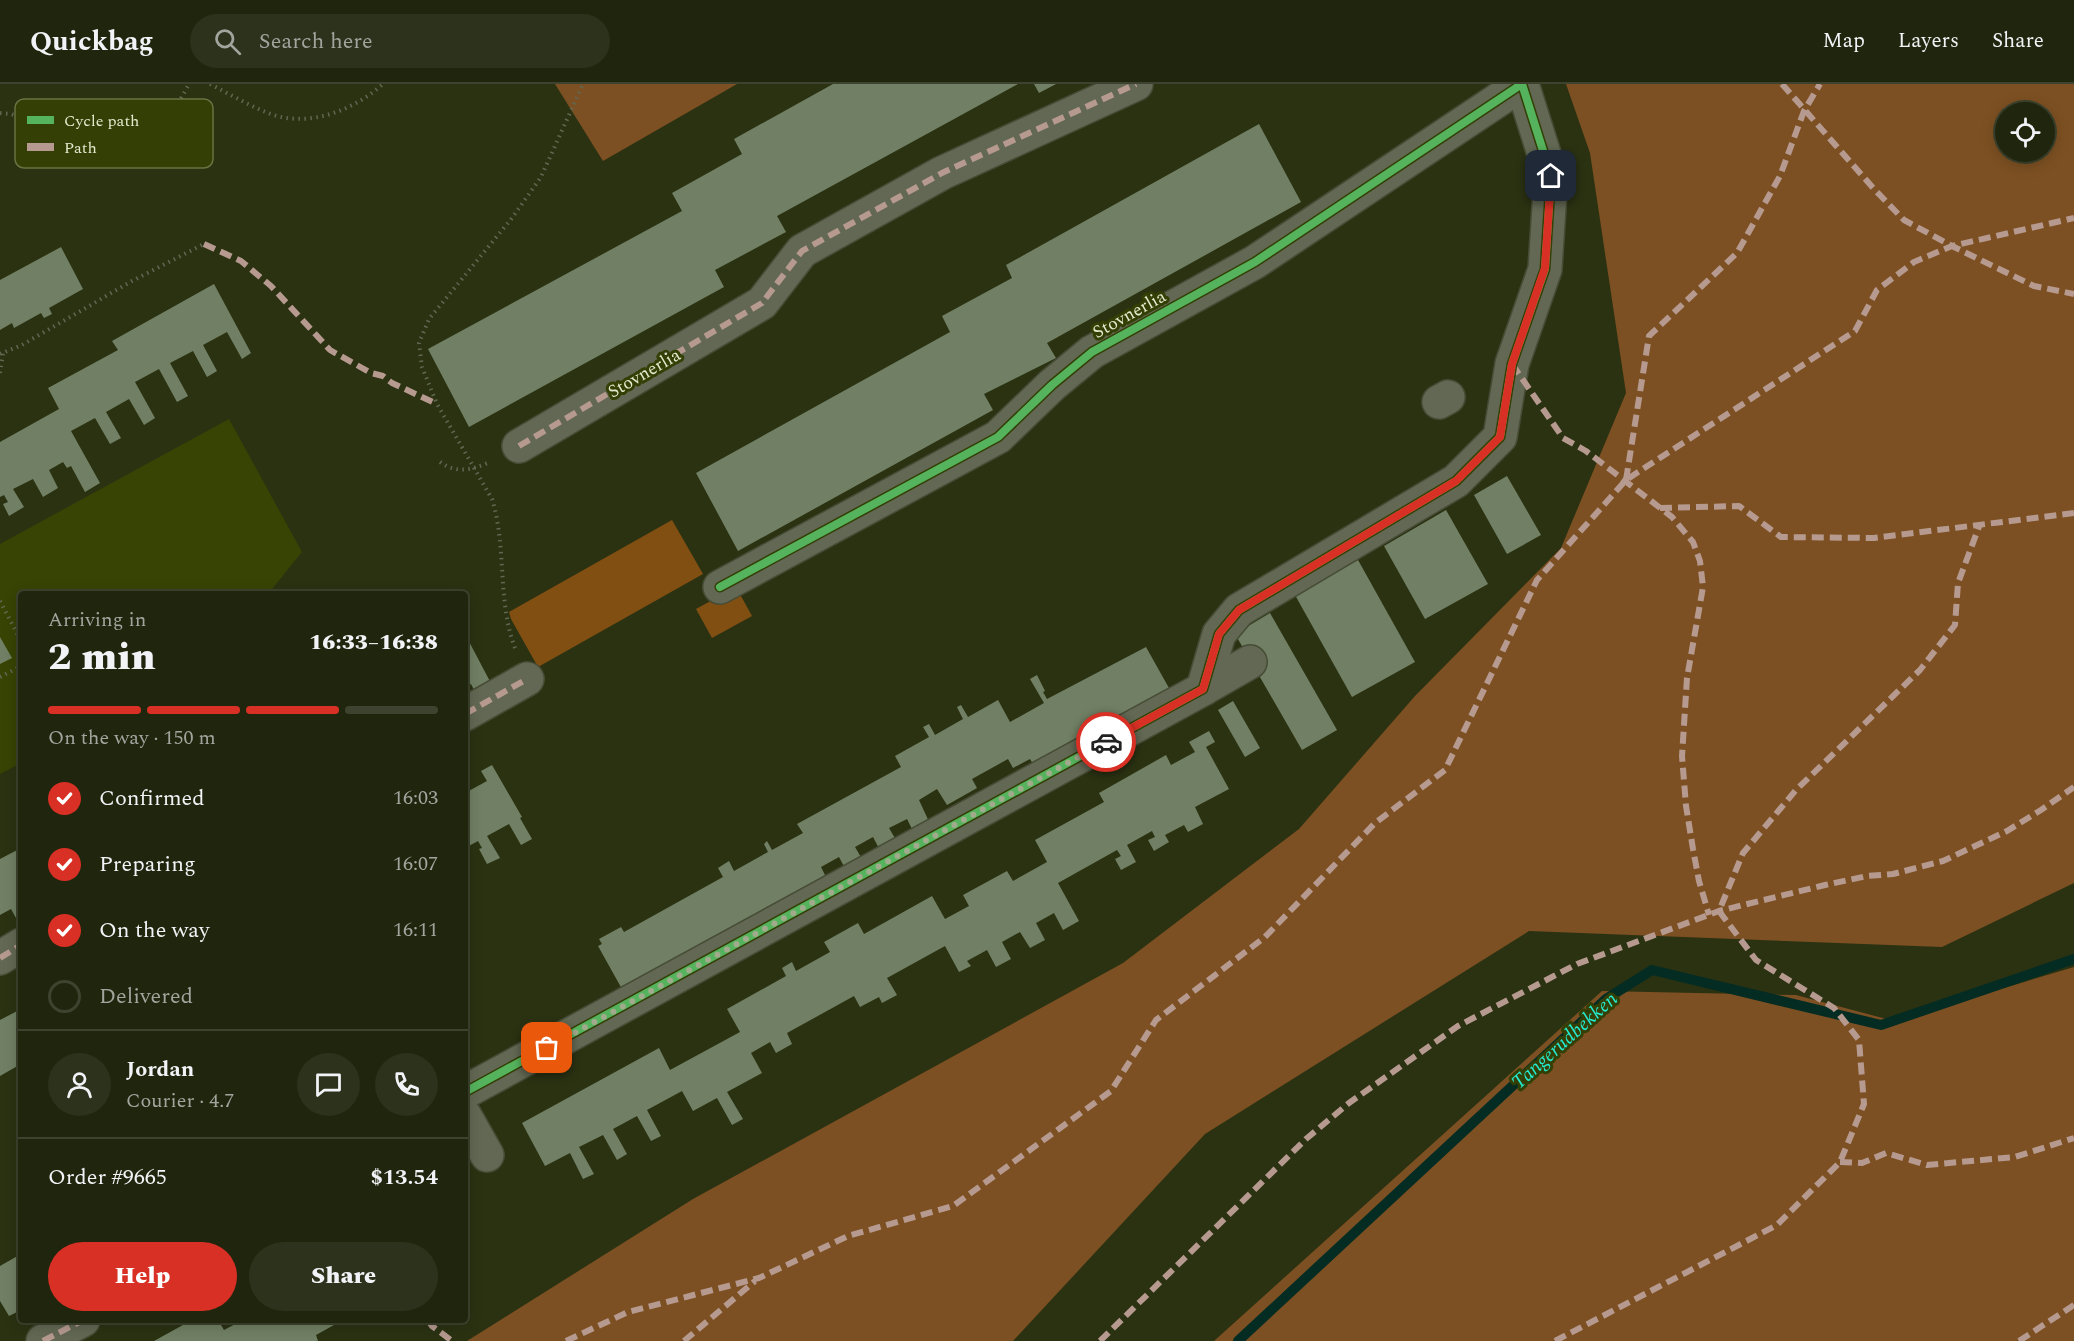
<!DOCTYPE html>
<html lang="en">
<head>
<meta charset="utf-8">
<style>
  :root { --surface:#20260e; --page:#2d321c; --text:#f1f3f6; --muted:#a2a59e; --line:#3d432e; --accent:#d93025 }
  body { margin:0; font-family:Spectral,serif; background:var(--page); color:var(--text); height:100vh; display:flex; flex-direction:column; font-size:22px; white-space:nowrap }
  * { box-sizing:border-box; margin:0 }
  p { font-size:20px; color:var(--muted) }
  .icon { flex:none; width:33px; height:33px; fill:none; stroke:currentColor; stroke-width:2; stroke-linecap:round; stroke-linejoin:round }
  .map { position:relative; flex:1; overflow:hidden }
  .details { position:absolute; left:18px; top:507px; width:450px; height:732px; display:flex; flex-direction:column; background:var(--surface); border-radius:6px; box-shadow:0 3px 15px #0003,0 0 0 2px var(--line) }
  .details>* { flex:none }
  .buttons { position:absolute; left:1995px; top:18px; display:grid; gap:12px }
  .buttons a { display:grid; place-items:center; width:60px; height:60px; border-radius:50%; background:var(--surface); box-shadow:0 3px 15px #0003,0 0 0 2px var(--line); font-size:30px }
  .pin { position:absolute; display:grid; place-items:center; width:51px; height:51px; color:#fff; margin:-26px; border-radius:12px; box-shadow:0 3px 9px #0006 }
  .courier { position:absolute; display:grid; place-items:center; width:60px; height:60px; margin:-30px; border:4px solid #d93025; border-radius:50%; background:#fff; color:#222; box-shadow:0 2px 8px #0007 }
  .summary em { font-style:normal; font-weight:800 }
  .summary div { display:flex; flex-direction:column-reverse }
  .summary { display:flex; align-items:center; justify-content:space-between; height:102px; padding:0 30px }
  h1 { font-size:39px; font-weight:800; line-height:45px }
  .bar { display:grid; grid-template-columns:repeat(4,1fr); gap:9px 6px; align-content:center; height:72px; padding:0 30px }
  .bar i { height:8px; border-radius:4px; background:var(--line) }
  .bar .current { background:var(--accent) }
  .bar p { grid-column:span 4 }
  .line { display:flex; align-items:center; gap:15px; padding:0 30px; border-top:2px solid var(--line) }
  .line div { flex:1 }
  .round { display:grid; place-items:center; flex:none; width:63px; height:63px; border-radius:32px; background:var(--page) }
  ol { padding:0 30px; list-style:none }
  li { display:flex; align-items:center; gap:18px; height:66px }
  li p { margin-inline-start:auto }
  li .icon { padding:6px; border-radius:50%; background:var(--accent); color:#fff; stroke-width:4 }
  li:last-child { color:var(--muted) }
  li i { width:33px; height:33px; border:3px solid var(--line); border-radius:50% }
  .action { display:flex; gap:12px; margin-top:auto; padding:12px 30px }
  .action a { flex:1; height:69px; border-radius:36px; background:var(--accent); color:#fff; font-size:24px; font-weight:800; line-height:69px; text-align:center }
  .action a+a { background:var(--page); color:var(--text) }
  header { display:flex; align-items:center; gap:36px; box-sizing:border-box; height:84px; padding:0 30px; background:var(--surface); border-bottom:2px solid var(--line) }
  header strong { font-size:28px }
  nav { display:flex; gap:33px; margin-inline-start:auto; font-size:21px }
  .search { width:420px; height:54px; background:var(--page); display:flex; align-items:center; gap:15px; box-sizing:border-box; padding:0 21px; border-radius:33px; color:var(--muted); font-size:22px }
  .map>svg:first-child { display:block }
</style>
</head>
<body>
<header>
<strong>Quickbag</strong>
<div class="search"><svg class="icon" aria-label="search" viewBox="0 0 24 24"><circle cx="10" cy="10" r="6"/><path d="M15 15l6 6"/></svg>Search here</div>
<nav><a>Map</a><a>Layers</a><a>Share</a></nav>
</header>
<div class="map">
<svg width="2074" height="1257" viewBox="0 0 2074 1257">
  <rect width="100%" height="100%" fill="#2b3212"/>
  <polygon fill="#374404" points="229,335 302,468 268,510 21,510 21,679 0,690 0,460"/>
  <g fill="#824f12">
    <polygon points="672,436 703,490 538,583 511,535 509,528"/>
    <polygon points="736,503 752,532 712,554 696,525"/>
  </g>
  <g fill="#7c5022" fill-rule="evenodd">
    <polygon points="555,0 737,0 603,77"/>
    <path d="M1566,0h508v799l-132,64 -413,-16 -324,203 -192,207h-546l226,-142 430,-236 176,-134 116,-133 146,-148 65,-155 -36,-240zM2044,28v40h-38v-40z"/>
    <polygon points="2074,883 2074,1257 1214,1257 1602,907 1796,911 1894,937"/>
  </g>
  <g fill="none" stroke-linecap="round" stroke-linejoin="round">
    <polyline stroke="#042c23" stroke-width="10" points="1238,1257 1606,915 1652,886 1881,941 2074,875"/>
  </g>
  <g fill="#718064">
    <polygon points="833,0 1018,0 777,132 786,148 715,186 724,203 469,343 428,265 682,127 672,109 742,70 734,55"/>
    <polygon points="1034,0 1056,0 1039,9"/>
    <polygon points="1259,40 1301,118 1047,259 1056,274 984,310 993,326 738,467 696,389 950,248 942,232 1012,194 1006,181"/>
    <polygon points="61,163 83,205 49,224 52,230 44,234 41,229 14,244 12,239 0,246 0,196"/>
    <polygon points="214,200 251,269 242,275 227,248 203,261 217,287 207,293 193,267 170,279 188,312 177,318 159,285 135,298 155,334 144,341 129,315 106,328 121,354 110,360 95,334 71,347 100,399 85,408 71,382 67,384 63,378 49,386 58,404 43,413 33,395 13,405 24,423 9,432 3,420 8,418 4,411 0,413 0,358 59,325 48,304 118,266 112,257"/>
    <polygon points="1507,392 1541,451 1507,470 1474,411"/>
    <polygon points="1446,426 1488,500 1425,535 1384,462"/>
    <polygon points="1358,476 1415,578 1352,613 1295,511"/>
    <polygon points="1270,529 1337,646 1302,666 1235,550"/>
    <polygon points="465,550 494,605 478,614 471,600 465,603"/>
    <polygon points="0,553 12,574 0,580"/>
    <polygon points="1146,563 1174,613 1033,680 1030,675 1013,684 1008,675 972,695 977,704 947,721 937,705 919,716 931,742 915,751 907,735 889,744 899,761 882,770 873,753 855,763 865,780 848,790 839,773 821,783 826,793 622,905 598,862 602,860 599,855 621,843 624,848 723,793 718,784 729,777 734,787 768,768 764,760 767,757 772,766 803,749 797,740 901,683 895,672 929,653 923,643 929,640 935,651 963,635 957,623 961,621 968,633 998,616 1010,638 1044,619 1030,595 1037,591 1045,607 1043,608 1047,615"/>
    <polygon points="1233,617 1260,664 1245,673 1218,626"/>
    <polygon points="1209,647 1215,658 1206,663 1229,705 1195,723 1203,740 1188,748 1184,741 1165,751 1169,758 1154,767 1148,756 1155,753 1152,747 1127,761 1136,778 1121,786 1115,775 1121,772 1117,766 1058,799 1079,837 1063,846 1054,829 1036,839 1045,856 1030,864 1020,848 1002,858 1011,875 996,883 987,866 967,877 971,882 959,888 945,862 887,894 897,911 882,919 879,913 860,923 854,912 787,949 792,960 776,969 770,958 751,969 762,989 727,1008 743,1035 732,1041 717,1014 693,1027 682,1007 647,1026 661,1052 651,1057 637,1032 613,1045 627,1070 617,1076 603,1051 579,1063 594,1090 583,1095 570,1069 545,1082 522,1039 659,964 670,986 740,948 727,925 786,892 782,884 792,878 796,887 830,868 824,858 858,839 864,850 932,812 945,835 969,822 963,811 1007,787 1013,797 1047,778 1035,756 1104,718 1099,709 1166,671 1171,681 1195,668 1189,658"/>
    <polygon points="492,681 522,733 520,734 532,755 521,761 509,740 487,752 500,774 487,780 479,765 482,764 478,757 465,764 465,709 487,697 481,687"/>
    <polygon points="21,764 21,843 11,825 0,831 0,775"/>
    <polygon points="21,925 21,980 0,992 0,936"/>
    <polygon points="21,1170 21,1226 9,1232 0,1217 0,1182"/>
    <polygon points="192,1236 218,1236 224,1246 243,1236 343,1236 316,1251 318,1257 154,1257"/>
  </g>
  <g fill="none" stroke-linecap="round" stroke-linejoin="round">
    <defs>
      <g id="minor">
        <polyline points="1439,318 1448,313"/>
        <polyline points="519,362 762,219 802,167 942,89 1136,0"/>
        <polyline points="720,503 998,353 1052,301 1092,268 1255,178 1522,0"/>
        <polyline points="1203,605 1250,578"/>
        <polyline points="465,630 527,595"/>
        <polyline points="0,874 21,861"/>
        <polyline points="465,1008 1203,605 1219,550 1239,526 1456,397 1500,353 1512,280 1545,185 1551,92 1522,0"/>
        <polyline points="465,1032 487,1071"/>
        <polyline points="43,1257 83,1236"/>
      </g>
    </defs>
    <use href="#minor" stroke="#464c35" stroke-width="36"/>
    <g stroke="#626752" stroke-width="4" stroke-dasharray="1.5 4.5" stroke-linecap="butt">
      <path d="M210,0c19,10 38,21 58,29 40,16 86,-3 115,-29"/>
      <path d="M0,29l11,1 127,41c15,-6 43,-56 51,-71"/>
      <polyline points="0,270 22,261 132,197 204,160"/>
      <polyline points="0,289 3,269"/>
      <path d="M440,378c17,12 31,8 50,0"/>
      <polyline points="0,517 21,557"/>
      <path d="M515,564c-18,-47 -8,-101 -23,-149l-55,-95 -15,-37 -3,-24 10,-24 83,-101 29,-41 42,-93"/>
      <polyline points="0,593 21,582"/>
    </g>
    <use href="#minor" stroke="#626853" stroke-width="33"/>
    <g stroke="#b69a8f" stroke-width="6" stroke-dasharray="12 6" stroke-linecap="butt">
      <polyline points="1782,0 1874,105 1904,136 1952,162 2034,202 2074,210"/>
      <polyline points="204,160 241,177 271,202 330,266 371,289 383,292 392,299 437,320"/>
      <polyline points="1512,280 1563,354 1586,367 1672,433 1693,458 1700,477 1703,503 1687,594 1682,672 1686,722 1693,765 1699,797 1709,831"/>
      <polyline points="519,362 762,219 802,167 942,89 1136,0"/>
      <polyline points="1626,396 1649,252 1737,169 1780,92 1804,27 1820,0"/>
      <polyline points="1660,424 1739,422 1781,453 1874,454 2074,429"/>
      <polyline points="465,630 527,595"/>
      <polyline points="0,874 21,861"/>
      <polyline points="1840,1078 1862,1079 1886,1069 1927,1081 2015,1073 2074,1054"/>
      <polyline points="428,1236 432,1242 452,1257"/>
      <polyline points="43,1257 83,1236"/>
      <polyline points="566,1257 628,1228 759,1194 848,1152 953,1122 1111,1007 1156,936 1265,853 1375,739 1445,686 1537,496 1626,396 1855,247 1877,206 1914,178 1952,162 2074,134"/>
      <polyline points="684,1257 755,1197"/>
      <polyline points="1100,1257 1306,1055 1349,1019 1458,942 1577,880 1719,827 1825,801 1867,792 1893,790 1943,777 2007,747 2041,726 2074,703"/>
      <polyline points="1555,1257 1777,1141 1840,1078 1864,1020 1859,956 1834,924 1756,876 1719,827 1743,769 1796,706 1920,586 1955,541 1958,499 1980,440"/>
      <polyline points="2019,1257 2074,1221"/>
    </g>
    <defs>
      <g id="cycleway">
        <polyline points="720,503 998,353 1052,301 1092,268 1255,178 1522,0"/>
        <polyline points="465,1008 1203,605 1219,550 1239,526 1456,397 1500,353 1512,280 1545,185 1551,92 1522,0"/>
      </g>
    </defs>
    <use href="#cycleway" stroke="#333f05" stroke-width="11"/>
    <use href="#cycleway" stroke="#56b35d" stroke-width="8"/>
  </g>
  <g fill="none" stroke-linecap="round" stroke-linejoin="round">
    <polyline stroke="#a2aa8c" stroke-width="6" stroke-dasharray="0 10.8" points="547,964 1106,658"/>
    <polyline stroke="#d93025" stroke-width="8" points="1106,658 1203,605 1219,550 1239,526 1456,397 1500,353 1512,280 1545,184 1551,92"/>
  </g>
  <g text-anchor="middle" stroke-width="6" stroke-linejoin="round" paint-order="stroke">
    <g font-size="18" fill="#e2ebce" stroke="#333f05">
      <text transform="translate(1129 230) rotate(-29)" y="6">Stovnerlia</text>
      <text transform="translate(644 289) rotate(-30)" y="6">Stovnerlia</text>
    </g>
    <g font-size="20" font-style="italic" fill="#24ebd2" stroke="#333f05">
      <text transform="translate(1564 956) rotate(-42)" y="7">Tangerudbekken</text>
    </g>
  </g>
  <rect x="15" y="15" width="198" height="69" rx="9" fill="#333f05" stroke="#687341" stroke-width="1.5"/>
  <rect x="27" y="32" width="27" height="8" fill="#56b35d"/>
  <rect x="27" y="59" width="27" height="8" fill="#b69a8f"/>
  <g font-size="16" fill="#e2ebce">
    <text x="64" y="42">Cycle path</text>
    <text x="64" y="69">Path</text>
  </g>
</svg>
<div class="buttons">
<a><svg class="icon" aria-label="locate" viewBox="0 0 24 24"><circle cx="12" cy="12" r="6"/><path d="M12 2v4M12 18v4M2 12h4M18 12h4"/></svg></a>
</div>
<div class="pin" style="left:547px;top:964px;background:#ea580c"><svg class="icon" aria-label="bag" viewBox="0 0 24 24"><path d="M5 8h14l-1 12H6zM9 8a3 3 0 0 1 6 0"/></svg></div>
<div class="pin" style="left:1551px;top:92px;background:#1f2937"><svg class="icon" aria-label="home" viewBox="0 0 24 24"><path d="M3 11l9-7 9 7M6 9v11h12V9"/></svg></div>
<div class="courier" style="left:1106px;top:658px"><svg class="icon" aria-label="car" viewBox="0 0 24 24"><path d="M5 17H2v-5l4-1 3-4h7l3 4 3 1v5h-3M9 17h6M6 11h13"/><circle cx="7" cy="17" r="2"/><circle cx="17" cy="17" r="2"/></svg></div>
<section class="details">
<div class="summary"><div><h1>2 min</h1><p>Arriving in</p></div><em>16:33–16:38</em></div>
<div class="bar"><i class="current"></i><i class="current"></i><i class="current"></i><i></i><p>On the way · 150 m</p></div>
<ol>
<li><svg class="icon" aria-label="check" viewBox="0 0 24 24"><path d="M5 12l5 5 9-10"/></svg>Confirmed<p>16:03</p></li>
<li><svg class="icon" aria-label="check" viewBox="0 0 24 24"><path d="M5 12l5 5 9-10"/></svg>Preparing<p>16:07</p></li>
<li><svg class="icon" aria-label="check" viewBox="0 0 24 24"><path d="M5 12l5 5 9-10"/></svg>On the way<p>16:11</p></li>
<li><i></i>Delivered</li>
</ol>
<div class="line" style="height:108px"><a class="round"><svg class="icon" aria-label="person" viewBox="0 0 24 24"><circle cx="12" cy="8" r="4"/><path d="M4 21q1-7 8-7t8 7"/></svg></a><div><b>Jordan</b><p>Courier · 4.7</p></div><a class="round"><svg class="icon" aria-label="chat" viewBox="0 0 24 24"><path d="M4 5h16v11H9l-5 4z"/></svg></a><a class="round"><svg class="icon" aria-label="phone" viewBox="0 0 24 24"><path d="M5 4h4l2 5-3 2q2 4 5 5l2-3 5 2v4C11 20 4 13 5 4z"/></svg></a></div>
<div class="line" style="height:78px"><div>Order #9665</div><b>$13.54</b></div>
<div class="action"><a>Help</a><a>Share</a></div>
</section>
</div>
</body>
</html>
